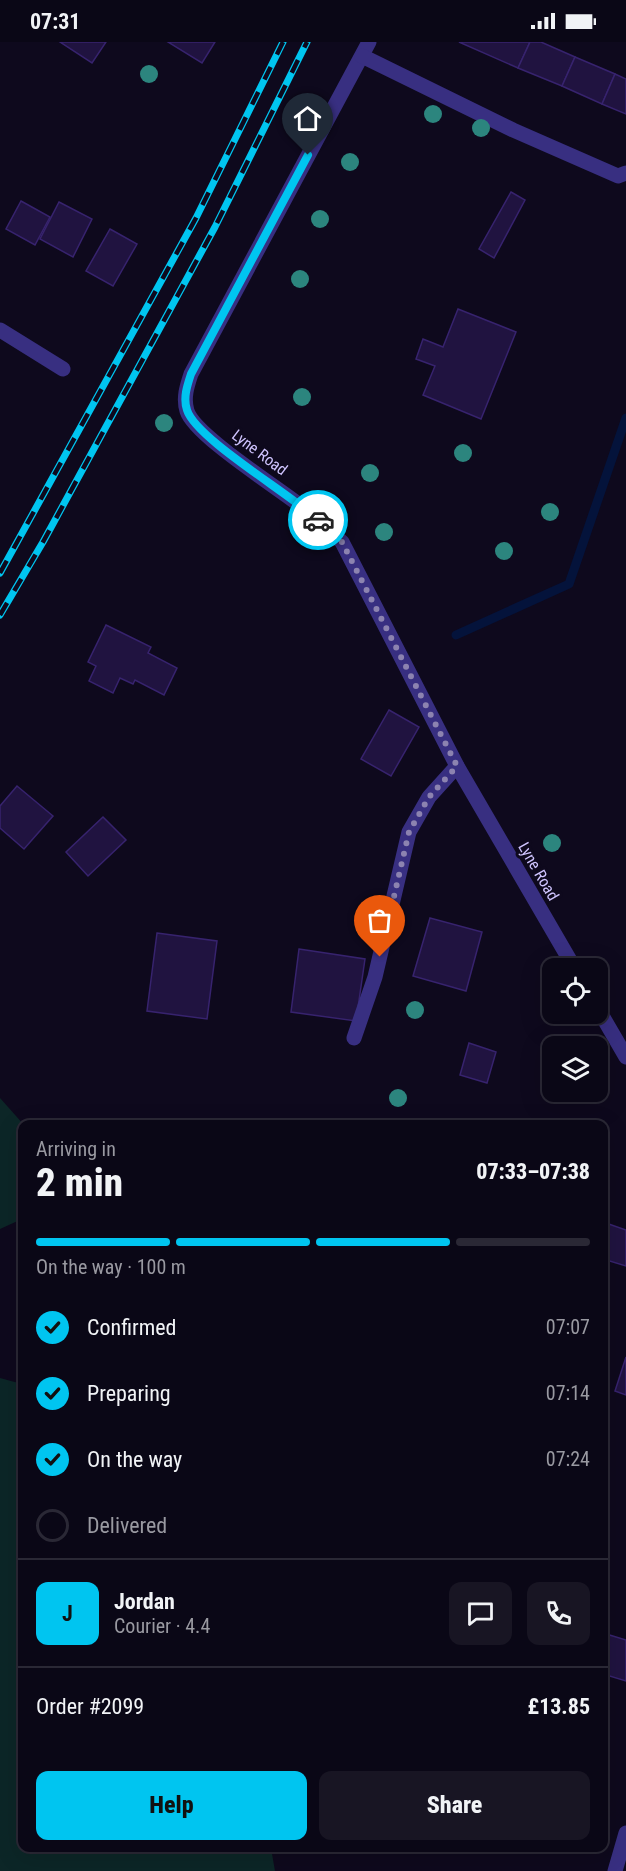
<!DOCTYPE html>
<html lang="en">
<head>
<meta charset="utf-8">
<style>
  :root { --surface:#0a0716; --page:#181523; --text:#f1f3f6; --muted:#9999a1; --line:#2a2835; --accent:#00c5f0 }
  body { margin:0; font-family:"Roboto Condensed",sans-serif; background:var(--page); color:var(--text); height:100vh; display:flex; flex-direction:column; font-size:22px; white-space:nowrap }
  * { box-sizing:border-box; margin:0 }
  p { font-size:20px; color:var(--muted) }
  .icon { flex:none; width:33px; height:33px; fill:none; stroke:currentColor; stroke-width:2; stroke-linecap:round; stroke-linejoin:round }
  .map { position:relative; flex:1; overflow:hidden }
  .panel { position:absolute; left:18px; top:1078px; width:590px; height:732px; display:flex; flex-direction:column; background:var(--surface); border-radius:12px; box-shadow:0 6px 24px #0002,0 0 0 2px var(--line) }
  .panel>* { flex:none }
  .fabs { position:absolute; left:542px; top:916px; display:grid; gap:12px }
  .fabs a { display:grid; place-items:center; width:66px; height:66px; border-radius:12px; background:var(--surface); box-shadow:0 6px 24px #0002,0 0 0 2px var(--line); font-size:30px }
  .pin { position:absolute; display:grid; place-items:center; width:51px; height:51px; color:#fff; margin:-62px -26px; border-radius:50% 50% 50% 0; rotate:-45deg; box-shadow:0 0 6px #0007 }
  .pin .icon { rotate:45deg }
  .courier { position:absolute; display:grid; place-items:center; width:60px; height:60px; margin:-30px; border:4px solid #00c5f0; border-radius:50%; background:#fff; color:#222; box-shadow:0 2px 8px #0007 }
  .summary em { font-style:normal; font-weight:800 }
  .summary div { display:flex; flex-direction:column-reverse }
  .summary { display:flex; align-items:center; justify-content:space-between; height:102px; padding:0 18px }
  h1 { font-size:39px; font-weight:800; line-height:45px }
  .bar { display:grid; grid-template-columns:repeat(4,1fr); gap:9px 6px; align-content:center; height:72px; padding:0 18px }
  .bar i { height:8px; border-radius:4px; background:var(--line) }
  .bar .active { background:var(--accent) }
  .bar p { grid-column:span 4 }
  .line { display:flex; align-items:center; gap:15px; padding:0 18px; border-top:2px solid var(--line) }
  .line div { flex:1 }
  .round { display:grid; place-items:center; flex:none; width:63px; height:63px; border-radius:12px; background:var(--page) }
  ol { padding:0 18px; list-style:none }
  li { display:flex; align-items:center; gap:18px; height:66px }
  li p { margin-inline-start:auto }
  li .icon { padding:6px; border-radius:50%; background:var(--accent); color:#111; stroke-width:4 }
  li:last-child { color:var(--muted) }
  li i { width:33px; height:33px; border:3px solid var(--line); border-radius:50% }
  .button { display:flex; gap:12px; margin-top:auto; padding:12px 18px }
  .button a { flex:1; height:69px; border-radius:12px; background:var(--accent); color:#111; font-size:24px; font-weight:800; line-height:69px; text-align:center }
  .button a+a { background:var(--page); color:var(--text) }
  .status { display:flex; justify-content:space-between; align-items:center; height:42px; padding:0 30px; background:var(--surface); direction:ltr }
  .status svg { height:16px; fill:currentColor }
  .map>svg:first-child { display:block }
</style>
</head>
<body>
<div class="status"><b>07:31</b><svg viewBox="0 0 49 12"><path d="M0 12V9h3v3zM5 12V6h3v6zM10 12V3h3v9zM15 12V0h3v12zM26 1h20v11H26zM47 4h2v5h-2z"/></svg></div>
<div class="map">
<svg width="626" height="1829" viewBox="0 0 626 1829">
  <rect width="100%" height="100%" fill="#0e091d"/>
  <g fill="#0c2627">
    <polygon points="0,1056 24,1083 22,1083 22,1177 0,1187"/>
    <polygon points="0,1336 22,1342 22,1806 271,1806 275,1829 0,1829"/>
  </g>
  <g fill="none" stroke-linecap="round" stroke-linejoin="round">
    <polyline stroke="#04133b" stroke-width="9" points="456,593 569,542 626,376"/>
  </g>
  <g fill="#201340" stroke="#37236e" stroke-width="1.5">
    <polygon points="60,0 106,0 92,21"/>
    <polygon points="168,0 215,0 202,21"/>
    <polygon points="459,0 530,0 518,26"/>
    <polygon points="530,0 541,0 575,15 562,44 518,26"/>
    <polygon points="575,15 615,32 602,62 562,44"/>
    <polygon points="615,32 626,37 626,72 602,62"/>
    <polygon points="511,150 525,158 494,216 479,207"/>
    <polygon points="21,159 50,175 35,203 6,187"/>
    <polygon points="59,160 92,177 73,215 40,197"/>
    <polygon points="110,187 137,202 113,244 86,229"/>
    <polygon points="458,267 516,290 481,377 423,353 435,324 416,317 423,297 443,305"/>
    <polygon points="106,583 151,605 148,611 177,626 164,653 135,638 133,642 120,636 113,651 89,639 96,624 88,620"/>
    <polygon points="389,668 419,685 391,734 361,717"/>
    <polygon points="17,744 53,774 24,807 0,786 0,764"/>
    <polygon points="103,775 126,798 88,834 66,810"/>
    <polygon points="430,876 482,890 466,949 413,934"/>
    <polygon points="157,891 217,899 207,977 147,969"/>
    <polygon points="299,907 365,917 356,979 291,970"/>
    <polygon points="469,1001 496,1010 487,1041 460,1033"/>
    <polygon points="603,1180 626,1188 626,1224 603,1217"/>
    <polygon points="626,1315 626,1353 615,1349"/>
    <polygon points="603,1591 626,1598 626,1639 603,1632"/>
  </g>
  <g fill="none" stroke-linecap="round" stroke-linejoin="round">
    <g stroke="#382f81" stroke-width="15">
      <path d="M369,0l-178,332c-4,12 -8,24 -4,37 8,26 103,84 128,106 9,7 18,17 27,25l115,224 118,203"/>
      <polyline points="362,14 513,88 618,134 626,131"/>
      <polyline points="0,288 63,327"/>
      <polyline points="597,965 626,1015"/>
      <polyline points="354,996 375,935 409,790 429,755 457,724"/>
      <polyline points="615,1829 626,1791"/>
    </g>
    <defs>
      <g id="rail">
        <polyline points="0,531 196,176 283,0"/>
        <polyline points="0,573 43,500 215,185 307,0"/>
      </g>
    </defs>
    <use href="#rail" stroke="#00c5f0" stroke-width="7"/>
    <use href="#rail" stroke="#0e091d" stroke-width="4.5" stroke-dasharray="14" stroke-linecap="butt"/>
  </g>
  <g fill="#2c857e">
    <circle cx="149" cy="32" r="9"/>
    <circle cx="433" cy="72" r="9"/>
    <circle cx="481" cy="86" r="9"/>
    <circle cx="350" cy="120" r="9"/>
    <circle cx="320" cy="177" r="9"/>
    <circle cx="300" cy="237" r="9"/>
    <circle cx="302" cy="355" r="9"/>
    <circle cx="164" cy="381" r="9"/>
    <circle cx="463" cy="411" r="9"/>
    <circle cx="370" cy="431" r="9"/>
    <circle cx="550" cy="470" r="9"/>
    <circle cx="384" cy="490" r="9"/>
    <circle cx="504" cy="509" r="9"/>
    <circle cx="552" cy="801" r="9"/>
    <circle cx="415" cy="968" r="9"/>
    <circle cx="398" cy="1056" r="9"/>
  </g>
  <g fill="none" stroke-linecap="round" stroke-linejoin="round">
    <polyline stroke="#8c83b0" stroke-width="6" stroke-dasharray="0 10.8" points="318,478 342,500 457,724 429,755 409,790 380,915"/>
    <path stroke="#00c5f0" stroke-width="8" d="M308,113l-117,219c-4,12 -8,24 -4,36 9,29 105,85 131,110"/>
  </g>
  <g text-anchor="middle" stroke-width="6" stroke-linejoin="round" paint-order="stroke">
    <g font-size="16" fill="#d0c5ff" stroke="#0e091d">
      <text transform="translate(260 410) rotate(37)" y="6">Lyne Road</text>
      <text transform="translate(539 829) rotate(60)" y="6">Lyne Road</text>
    </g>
  </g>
</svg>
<div class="fabs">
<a><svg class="icon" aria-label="locate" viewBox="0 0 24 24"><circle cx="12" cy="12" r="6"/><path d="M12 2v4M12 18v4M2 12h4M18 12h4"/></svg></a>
<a><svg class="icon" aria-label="layers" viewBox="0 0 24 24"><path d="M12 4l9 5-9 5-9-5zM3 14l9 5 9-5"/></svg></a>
</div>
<div class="pin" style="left:380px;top:915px;background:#ea580c"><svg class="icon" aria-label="bag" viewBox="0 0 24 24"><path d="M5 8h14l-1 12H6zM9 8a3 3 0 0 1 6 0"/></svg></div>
<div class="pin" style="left:308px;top:113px;background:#1f2937"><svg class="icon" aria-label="home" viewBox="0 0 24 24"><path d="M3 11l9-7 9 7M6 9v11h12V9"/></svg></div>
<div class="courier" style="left:318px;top:478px"><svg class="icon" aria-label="car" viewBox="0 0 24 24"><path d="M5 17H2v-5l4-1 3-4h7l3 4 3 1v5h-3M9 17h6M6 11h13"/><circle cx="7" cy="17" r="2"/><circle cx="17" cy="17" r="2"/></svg></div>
<section class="panel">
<div class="summary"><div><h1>2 min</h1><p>Arriving in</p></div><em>07:33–07:38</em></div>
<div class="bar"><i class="active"></i><i class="active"></i><i class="active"></i><i></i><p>On the way · 100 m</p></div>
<ol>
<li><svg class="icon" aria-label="check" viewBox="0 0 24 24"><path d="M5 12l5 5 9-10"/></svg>Confirmed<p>07:07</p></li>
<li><svg class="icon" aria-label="check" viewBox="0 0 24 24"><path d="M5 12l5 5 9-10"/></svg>Preparing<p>07:14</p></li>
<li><svg class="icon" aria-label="check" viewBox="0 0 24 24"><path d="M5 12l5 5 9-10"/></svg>On the way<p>07:24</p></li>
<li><i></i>Delivered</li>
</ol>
<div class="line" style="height:108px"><b class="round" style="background:var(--accent);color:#111">J</b><div><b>Jordan</b><p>Courier · 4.4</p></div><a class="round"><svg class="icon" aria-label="chat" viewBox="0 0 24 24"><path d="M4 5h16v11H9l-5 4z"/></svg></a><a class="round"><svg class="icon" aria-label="phone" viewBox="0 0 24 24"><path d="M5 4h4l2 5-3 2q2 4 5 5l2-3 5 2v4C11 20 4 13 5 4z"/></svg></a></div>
<div class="line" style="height:78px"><div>Order #2099</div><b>£13.85</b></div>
<div class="button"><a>Help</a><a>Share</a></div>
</section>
</div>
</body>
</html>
